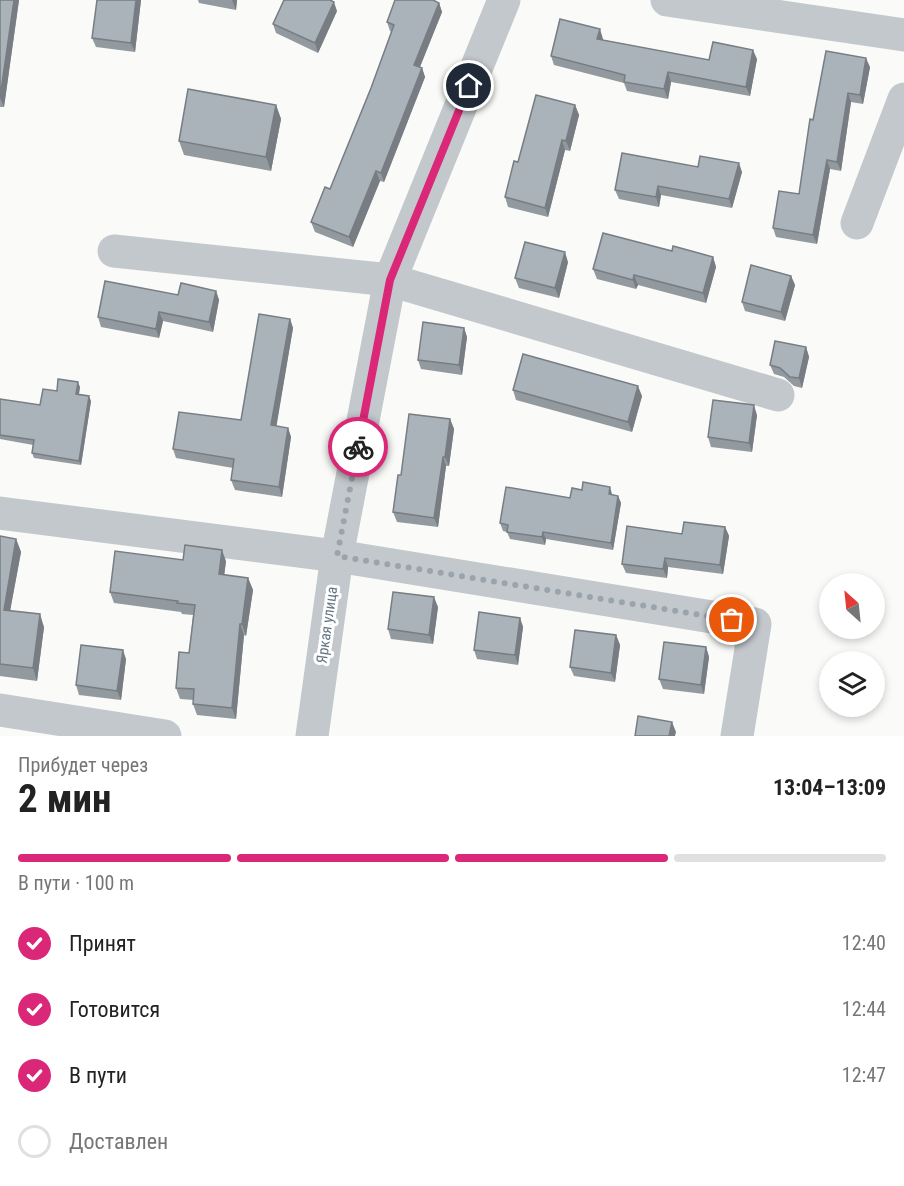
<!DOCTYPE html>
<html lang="ru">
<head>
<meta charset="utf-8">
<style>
  :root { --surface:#fff; --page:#f6f6f6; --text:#222; --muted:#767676; --line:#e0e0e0; --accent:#db2777 }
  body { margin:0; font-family:"Roboto Condensed",sans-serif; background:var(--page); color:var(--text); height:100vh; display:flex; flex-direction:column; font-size:22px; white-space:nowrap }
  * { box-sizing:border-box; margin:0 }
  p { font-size:20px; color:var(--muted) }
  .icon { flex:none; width:33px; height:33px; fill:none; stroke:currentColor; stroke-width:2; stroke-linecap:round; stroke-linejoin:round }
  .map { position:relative; height:736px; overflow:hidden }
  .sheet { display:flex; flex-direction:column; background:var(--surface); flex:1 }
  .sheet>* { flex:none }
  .needle { width:39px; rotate:333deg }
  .fabs { position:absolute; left:819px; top:573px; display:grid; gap:12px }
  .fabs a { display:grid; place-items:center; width:66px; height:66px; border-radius:50%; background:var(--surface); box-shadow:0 3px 9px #0003; font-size:30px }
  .pin { position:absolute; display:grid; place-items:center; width:51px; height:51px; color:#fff; margin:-26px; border:3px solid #fff; border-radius:50%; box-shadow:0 2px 6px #0007 }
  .courier { position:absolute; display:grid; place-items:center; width:60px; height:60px; margin:-30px; border:4px solid #db2777; border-radius:50%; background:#fff; color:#222; box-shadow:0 2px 8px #0007 }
  .head em { font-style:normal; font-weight:700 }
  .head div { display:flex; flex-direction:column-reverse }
  .head { display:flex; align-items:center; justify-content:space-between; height:102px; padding:0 18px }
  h1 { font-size:39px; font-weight:700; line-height:45px }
  .bar { display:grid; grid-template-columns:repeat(4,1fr); gap:9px 6px; align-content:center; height:72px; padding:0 18px }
  .bar i { height:8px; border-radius:4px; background:var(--line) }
  .bar .selected { background:var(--accent) }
  .bar p { grid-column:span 4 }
  ol { padding:0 18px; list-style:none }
  li { display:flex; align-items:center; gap:18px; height:66px }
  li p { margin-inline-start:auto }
  li .icon { padding:6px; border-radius:50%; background:var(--accent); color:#fff; stroke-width:4 }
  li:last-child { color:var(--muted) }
  li i { width:33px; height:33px; border:3px solid var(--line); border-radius:50% }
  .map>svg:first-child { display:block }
</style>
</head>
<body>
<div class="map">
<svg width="904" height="736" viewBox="0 0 904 736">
  <rect width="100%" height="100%" fill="#fafaf8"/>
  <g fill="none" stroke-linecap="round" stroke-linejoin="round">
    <g stroke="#c3c8cc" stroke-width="33">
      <polyline points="667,0 904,35"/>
      <polyline points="857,223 904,99"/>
      <polyline points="114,251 390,280 778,395"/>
      <polyline points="0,513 337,556 755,624 737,736"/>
      <polyline points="0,710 165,736"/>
      <polyline points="312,736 337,556 390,280 504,0"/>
    </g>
  </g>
  <g fill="#929a9f">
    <polygon points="0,0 19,0 4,107 0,107"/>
    <polygon points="97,0 141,0 135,52 96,47 92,38"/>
    <polygon points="198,0 237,0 236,10 199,3"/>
    <polygon points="439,3 442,12 420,67 422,68 425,77 384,182 380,181 353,247 315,232 311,222 330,189 371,88 392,32 390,31 387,22"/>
    <polygon points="337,11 318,53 276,33 273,24"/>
    <polygon points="603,39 603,40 709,60 757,59 750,96 671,82 668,99 627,91 624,83 554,65 551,56"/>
    <polygon points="870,67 863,104 851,102 841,171 830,169 817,244 776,237 773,228 799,194 813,120"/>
    <polygon points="276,105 281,119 271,171 184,155 179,141"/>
    <polygon points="575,105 579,115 570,151 565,150 548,217 508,207 505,197 518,162"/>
    <polygon points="698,167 742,172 732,208 661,195 659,207 619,199 615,190"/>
    <polygon points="672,251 713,257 716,267 706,303 638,285 636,289 597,279 593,269"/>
    <polygon points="568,262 559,298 519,288 515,278"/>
    <polygon points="791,276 795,285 785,321 745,311 742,302"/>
    <polygon points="216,291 219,300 213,332 163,321 159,338 101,327 98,317"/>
    <polygon points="290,319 293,328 276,426 288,428 291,437 282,497 235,490 231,480 233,468 176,458 173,449 241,420"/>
    <polygon points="464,328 467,337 462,375 421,369 418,360"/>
    <polygon points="806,347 809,357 802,388 794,386 784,377 774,374 770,365"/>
    <polygon points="80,387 79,394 91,401 81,465 34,458 32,453 33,445 0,439 0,399 40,405 57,391"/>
    <polygon points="513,390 642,396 632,432 516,400"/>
    <polygon points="757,415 752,452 711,447 708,437"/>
    <polygon points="450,419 454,429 449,466 446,466 438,527 397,522 393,512 401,475"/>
    <polygon points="612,494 612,495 618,496 621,503 613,550 546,539 545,545 510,539 507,532 503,531 500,523 570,498"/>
    <polygon points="725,527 729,536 723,574 668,567 667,578 626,573 622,564 682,534"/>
    <polygon points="0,536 16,539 21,552 10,611 44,627 37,681 0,676"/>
    <polygon points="183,560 226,561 224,575 248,578 253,590 246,636 244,635 236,719 197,715 193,704 194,700 180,699 176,688 189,653 193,615 182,614 181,612 114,603 110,592"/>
    <polygon points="438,607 433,644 391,639 388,629"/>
    <polygon points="520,618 523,627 518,665 477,659 474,650"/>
    <polygon points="616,635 620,645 615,682 574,676 570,667"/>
    <polygon points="706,647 709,657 704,694 663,689 659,679"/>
    <polygon points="126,659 121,700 79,695 76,685"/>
  </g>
  <g fill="#777d82">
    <polygon points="14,0 19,0 4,107 0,98"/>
    <polygon points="136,0 141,0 135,52 131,43"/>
    <polygon points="232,0 237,0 236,10"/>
    <polygon points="334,2 337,11 318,53 315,43"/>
    <polygon points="439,3 442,12 417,74 414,65"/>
    <polygon points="600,29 603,39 601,49 597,39"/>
    <polygon points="753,50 757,59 750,96 746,87"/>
    <polygon points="866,58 870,67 863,104 860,95"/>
    <polygon points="422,68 425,77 384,182 381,173"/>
    <polygon points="668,72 671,82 668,99 664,89"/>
    <polygon points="848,93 851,102 841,171 837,162"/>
    <polygon points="276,105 281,119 271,171 266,157"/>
    <polygon points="575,105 579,115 570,151 566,141"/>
    <polygon points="562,140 565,150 548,217 545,208"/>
    <polygon points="827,160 830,169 817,244 813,235"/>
    <polygon points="739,163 742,172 732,208 729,199"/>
    <polygon points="376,171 380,181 353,247 349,237"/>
    <polygon points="658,186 661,195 659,207 656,197"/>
    <polygon points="565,252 568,262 559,298 555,288"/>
    <polygon points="713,257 716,267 706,303 703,293"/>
    <polygon points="634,275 638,285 636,289 633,280"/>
    <polygon points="791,276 795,285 785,321 781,312"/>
    <polygon points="216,291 219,300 213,332 209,322"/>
    <polygon points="159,312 163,321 159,338 156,329"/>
    <polygon points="290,319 293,328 275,435 271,425"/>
    <polygon points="464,328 467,337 462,375 459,365"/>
    <polygon points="806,347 809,357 802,388 799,378"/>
    <polygon points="78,382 80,387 78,399 76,394"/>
    <polygon points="638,386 642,396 632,432 628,422"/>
    <polygon points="89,396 91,401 81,465 79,461"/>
    <polygon points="754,405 757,415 752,452 749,443"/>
    <polygon points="450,419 454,429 449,466 445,457"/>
    <polygon points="288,428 291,437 282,497 279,487"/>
    <polygon points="443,457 446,466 438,527 434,518"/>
    <polygon points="610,487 612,494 611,502 609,494"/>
    <polygon points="618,496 621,503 613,550 611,543"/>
    <polygon points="725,527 729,536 723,574 720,565"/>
    <polygon points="543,532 546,539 545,545 542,537"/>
    <polygon points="16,539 21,552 8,622 4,610"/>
    <polygon points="222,550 226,561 223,585 219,574"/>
    <polygon points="665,558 668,567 667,578 663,569"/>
    <polygon points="248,578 253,590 246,636 242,624"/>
    <polygon points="434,597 438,607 433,644 429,635"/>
    <polygon points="40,614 44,627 37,681 33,668"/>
    <polygon points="520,618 523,627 518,665 515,655"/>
    <polygon points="240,624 244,635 236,719 232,708"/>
    <polygon points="616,635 620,645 615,682 611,673"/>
    <polygon points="706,647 709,657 704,694 701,685"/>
    <polygon points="123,650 126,659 121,700 117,691"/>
    <polygon points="672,722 676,732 675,736 669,736"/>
  </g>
  <g fill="#aab3b9" stroke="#777d82" stroke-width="1.5">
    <polygon points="0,0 14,0 0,98"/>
    <polygon points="97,0 136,0 131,43 92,38"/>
    <polygon points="284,0 330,0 334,2 315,43 273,24"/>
    <polygon points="395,0 433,0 439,3 414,65 422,68 381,173 376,171 349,237 311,222 325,187 330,189 371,88 394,25 387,22"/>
    <polygon points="560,19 600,29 597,39 709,60 713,42 753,50 746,87 668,72 664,89 624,82 625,75 551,56"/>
    <polygon points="826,51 866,58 860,95 848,93 837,162 827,160 813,235 773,228 779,191 799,194 810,119 813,120"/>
    <polygon points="188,89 276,105 266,157 179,141"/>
    <polygon points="536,95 575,105 566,141 562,140 545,208 505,197 514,161 518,162"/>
    <polygon points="622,153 698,167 700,156 739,163 729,199 658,186 656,197 615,190"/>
    <polygon points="603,233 672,251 673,246 713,257 703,293 634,275 633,280 593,269"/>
    <polygon points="525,242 565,252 555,288 515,278"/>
    <polygon points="751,265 791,276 781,312 742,302"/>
    <polygon points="105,281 178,295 181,283 216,291 209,322 159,312 156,329 98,317"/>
    <polygon points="259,314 290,319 271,425 288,428 279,487 231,480 234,459 173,449 179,412 241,420"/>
    <polygon points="423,322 464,328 459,365 418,360"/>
    <polygon points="775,341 806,347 799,378 790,377 780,368 770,365"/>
    <polygon points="523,354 638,386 628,422 513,390"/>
    <polygon points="58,379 78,382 76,394 89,396 79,461 32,453 34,440 0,435 0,399 40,405 43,389 57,391"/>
    <polygon points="713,400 754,405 749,443 708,437"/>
    <polygon points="409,414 450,419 445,457 443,457 434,518 393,512 398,475 401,475"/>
    <polygon points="583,482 610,487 609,494 618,496 611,543 543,532 542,537 507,532 508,525 500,523 506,487 570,498 572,488 582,490"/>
    <polygon points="684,522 725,527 720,565 665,558 663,569 622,564 627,526 682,534"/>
    <polygon points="0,536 16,539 4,610 40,614 33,668 0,664"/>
    <polygon points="185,545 222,550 219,574 248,578 242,624 240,624 232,708 193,704 194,689 176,688 179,652 189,653 195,605 177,603 178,601 110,592 115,551 183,560"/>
    <polygon points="393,592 434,597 429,635 388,629"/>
    <polygon points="479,612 520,618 515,655 474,650"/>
    <polygon points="575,630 616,635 611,673 570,667"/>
    <polygon points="664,642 706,647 701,685 659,679"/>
    <polygon points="81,645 123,650 117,691 76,685"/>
    <polygon points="638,716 672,722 669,736 635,736"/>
  </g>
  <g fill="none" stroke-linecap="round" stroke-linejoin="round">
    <polyline stroke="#99a4ac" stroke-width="6" stroke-dasharray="0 10.8" points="358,447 337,556 732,620"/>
    <polyline stroke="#db2777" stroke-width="8" points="358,447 390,280 469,86"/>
  </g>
  <g text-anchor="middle" stroke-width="6" stroke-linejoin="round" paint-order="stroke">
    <g font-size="15" fill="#657683" stroke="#fff">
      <text transform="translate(327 625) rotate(-82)" y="5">Яркая улица</text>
    </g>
  </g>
</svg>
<div class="fabs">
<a><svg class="needle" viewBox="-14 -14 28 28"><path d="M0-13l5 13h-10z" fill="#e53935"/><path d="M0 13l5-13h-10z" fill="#767676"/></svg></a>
<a><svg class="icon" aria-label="layers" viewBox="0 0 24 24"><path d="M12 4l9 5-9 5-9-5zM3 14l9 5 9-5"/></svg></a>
</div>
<div class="pin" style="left:732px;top:620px;background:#ea580c"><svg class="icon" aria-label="bag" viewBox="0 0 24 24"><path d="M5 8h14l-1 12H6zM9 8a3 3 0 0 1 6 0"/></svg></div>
<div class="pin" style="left:469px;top:86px;background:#1f2937"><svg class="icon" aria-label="home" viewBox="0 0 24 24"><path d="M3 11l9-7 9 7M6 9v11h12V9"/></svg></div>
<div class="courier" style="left:358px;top:447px"><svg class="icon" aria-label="bike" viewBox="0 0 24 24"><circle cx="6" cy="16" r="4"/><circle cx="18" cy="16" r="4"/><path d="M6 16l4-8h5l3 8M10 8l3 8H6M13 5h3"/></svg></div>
</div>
<section class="sheet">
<div class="head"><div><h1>2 мин</h1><p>Прибудет через</p></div><em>13:04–13:09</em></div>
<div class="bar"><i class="selected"></i><i class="selected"></i><i class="selected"></i><i></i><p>В пути · 100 m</p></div>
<ol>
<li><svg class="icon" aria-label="check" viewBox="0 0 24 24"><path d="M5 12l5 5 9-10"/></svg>Принят<p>12:40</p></li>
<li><svg class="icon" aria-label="check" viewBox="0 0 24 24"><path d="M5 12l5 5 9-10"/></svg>Готовится<p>12:44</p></li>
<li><svg class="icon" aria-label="check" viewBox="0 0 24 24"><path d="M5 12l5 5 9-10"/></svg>В пути<p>12:47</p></li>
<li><i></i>Доставлен</li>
</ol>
</section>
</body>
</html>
